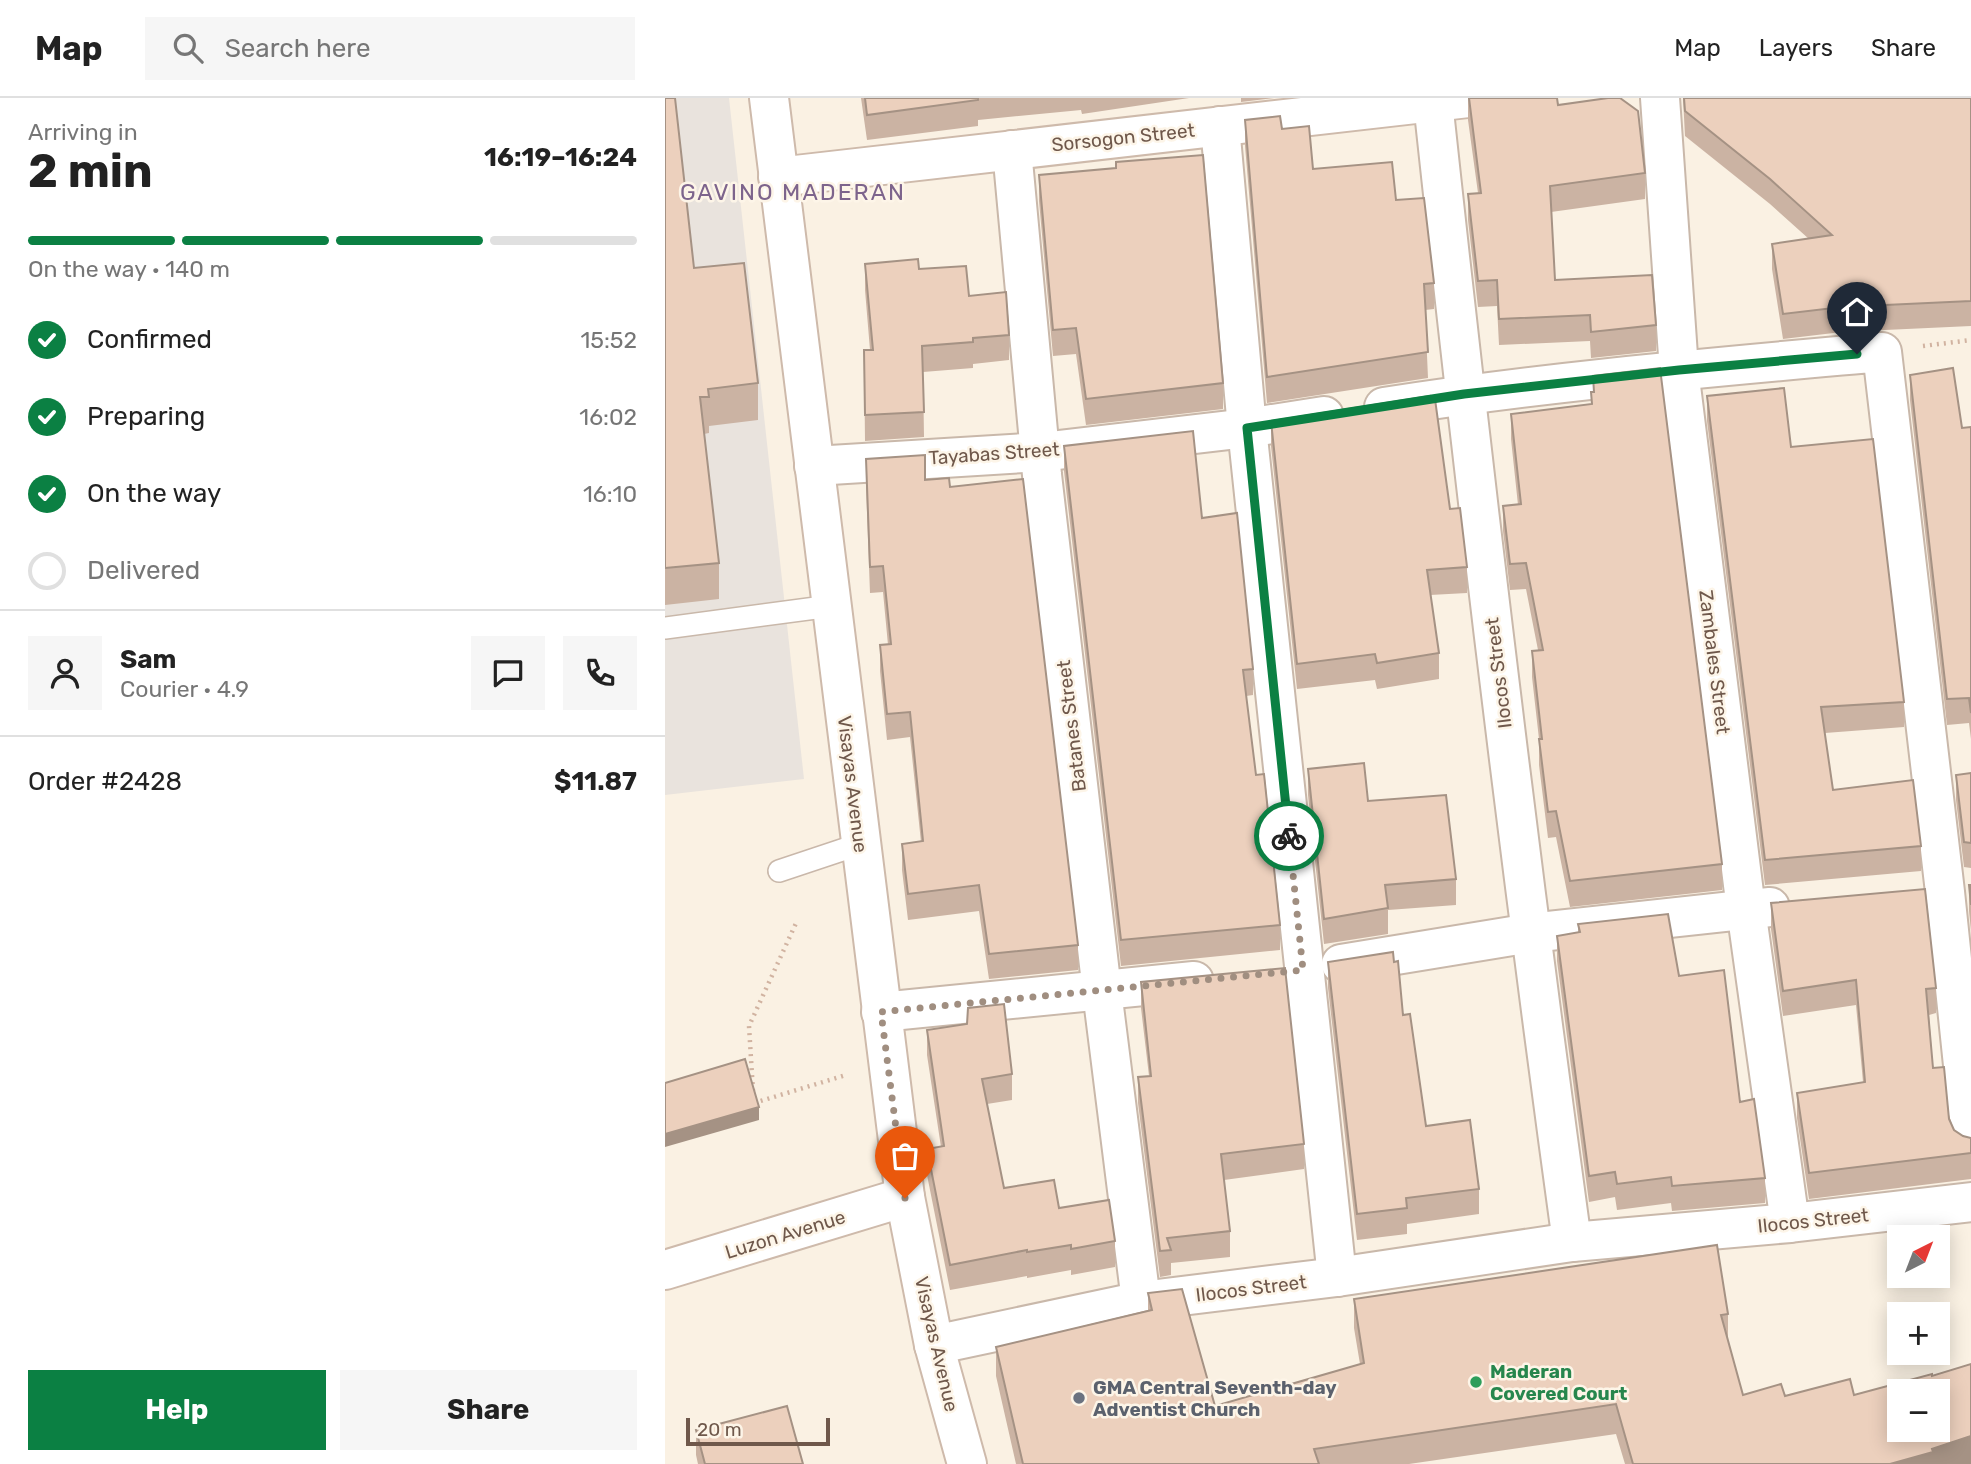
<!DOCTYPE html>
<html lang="en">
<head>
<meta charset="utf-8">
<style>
  :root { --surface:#fff; --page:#f6f6f6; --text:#222; --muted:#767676; --line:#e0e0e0; --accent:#0b8043 }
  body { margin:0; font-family:Rubik,sans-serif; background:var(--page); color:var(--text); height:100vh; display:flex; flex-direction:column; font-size:26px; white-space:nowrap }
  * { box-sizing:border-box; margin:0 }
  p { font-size:23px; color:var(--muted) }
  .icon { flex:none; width:38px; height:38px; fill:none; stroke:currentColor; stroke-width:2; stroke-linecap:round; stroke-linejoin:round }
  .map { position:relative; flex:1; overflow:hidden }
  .panel { display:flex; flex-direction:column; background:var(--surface); width:665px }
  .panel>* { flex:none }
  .needle { width:46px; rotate:42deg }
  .buttons { position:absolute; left:1222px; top:1127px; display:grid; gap:14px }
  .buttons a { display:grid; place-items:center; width:63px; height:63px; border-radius:0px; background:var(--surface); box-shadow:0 4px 18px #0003; font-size:35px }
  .scale { position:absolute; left:21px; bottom:18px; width:144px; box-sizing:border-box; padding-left:7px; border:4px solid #6f584b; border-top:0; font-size:19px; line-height:24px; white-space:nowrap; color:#6f584b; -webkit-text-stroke:5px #fdf5e8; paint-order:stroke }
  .pin { position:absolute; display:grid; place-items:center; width:60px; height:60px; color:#fff; margin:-72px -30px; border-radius:50% 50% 50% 0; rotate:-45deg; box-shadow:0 0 7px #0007 }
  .pin .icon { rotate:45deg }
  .courier { position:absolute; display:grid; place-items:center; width:70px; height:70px; margin:-35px; border:5px solid #0b8043; border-radius:50%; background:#fff; color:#222; box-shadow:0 2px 9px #0007 }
  .head em { font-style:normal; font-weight:700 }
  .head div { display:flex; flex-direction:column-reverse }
  .head { display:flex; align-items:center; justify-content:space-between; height:119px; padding:0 28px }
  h1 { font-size:46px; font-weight:700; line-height:52px }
  .bar { display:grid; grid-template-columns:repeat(4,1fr); gap:10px 7px; align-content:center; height:84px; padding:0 28px }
  .bar i { height:9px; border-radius:5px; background:var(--line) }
  .bar .on { background:var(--accent) }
  .bar p { grid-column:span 4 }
  .line { display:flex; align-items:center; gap:18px; padding:0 28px; border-top:2px solid var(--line) }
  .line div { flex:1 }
  .round { display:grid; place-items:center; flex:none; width:74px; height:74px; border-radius:0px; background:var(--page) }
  ol { padding:0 28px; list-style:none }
  li { display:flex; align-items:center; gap:21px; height:77px }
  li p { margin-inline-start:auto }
  li .icon { padding:7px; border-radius:50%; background:var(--accent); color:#fff; stroke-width:4 }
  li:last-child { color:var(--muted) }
  li i { width:38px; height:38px; border:4px solid var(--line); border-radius:50% }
  .primary-button { display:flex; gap:14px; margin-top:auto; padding:14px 28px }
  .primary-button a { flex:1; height:80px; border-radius:0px; background:var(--accent); color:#fff; font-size:28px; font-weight:700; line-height:80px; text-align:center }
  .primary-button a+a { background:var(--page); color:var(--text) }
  header { display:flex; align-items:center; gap:42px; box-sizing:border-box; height:98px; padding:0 35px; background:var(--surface); border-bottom:2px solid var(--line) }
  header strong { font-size:33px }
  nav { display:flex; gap:38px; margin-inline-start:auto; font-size:24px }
  .search { width:490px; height:63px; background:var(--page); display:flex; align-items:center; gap:18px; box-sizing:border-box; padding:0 24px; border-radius:0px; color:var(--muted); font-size:26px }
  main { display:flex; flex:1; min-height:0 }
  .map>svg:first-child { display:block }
</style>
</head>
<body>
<header>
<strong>Map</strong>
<div class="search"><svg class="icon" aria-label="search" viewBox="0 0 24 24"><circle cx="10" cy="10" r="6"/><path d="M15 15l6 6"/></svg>Search here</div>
<nav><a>Map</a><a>Layers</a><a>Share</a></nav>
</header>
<main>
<section class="panel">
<div class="head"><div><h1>2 min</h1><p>Arriving in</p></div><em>16:19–16:24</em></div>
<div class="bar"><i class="on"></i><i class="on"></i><i class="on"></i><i></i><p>On the way · 140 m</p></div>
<ol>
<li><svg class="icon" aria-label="check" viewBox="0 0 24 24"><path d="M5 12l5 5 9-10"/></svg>Confirmed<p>15:52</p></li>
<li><svg class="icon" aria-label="check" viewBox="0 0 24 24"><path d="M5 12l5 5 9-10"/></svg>Preparing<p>16:02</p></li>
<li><svg class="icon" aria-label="check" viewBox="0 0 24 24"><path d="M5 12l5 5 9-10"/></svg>On the way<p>16:10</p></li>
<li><i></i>Delivered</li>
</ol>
<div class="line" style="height:126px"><a class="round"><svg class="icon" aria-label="person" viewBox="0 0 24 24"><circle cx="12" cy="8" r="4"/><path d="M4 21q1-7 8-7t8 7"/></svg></a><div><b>Sam</b><p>Courier · 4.9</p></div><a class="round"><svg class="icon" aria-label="chat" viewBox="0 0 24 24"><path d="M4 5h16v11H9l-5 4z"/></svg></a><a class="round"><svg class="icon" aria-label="phone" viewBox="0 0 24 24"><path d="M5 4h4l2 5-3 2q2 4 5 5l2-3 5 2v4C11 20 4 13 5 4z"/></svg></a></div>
<div class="line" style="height:91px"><div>Order #2428</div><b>$11.87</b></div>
<div class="primary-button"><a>Help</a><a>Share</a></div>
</section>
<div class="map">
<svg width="1306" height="1366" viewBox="0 0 1306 1366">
  <rect width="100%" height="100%" fill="#faf1e3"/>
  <polygon fill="#e9e3dd" points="0,0 64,0 139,681 0,697"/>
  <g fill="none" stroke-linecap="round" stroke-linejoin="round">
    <defs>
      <g id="lane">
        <polyline points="0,530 166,508"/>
        <polyline points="114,773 195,746"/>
      </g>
      <g id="street">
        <polyline points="995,0 1014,272 1081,811 1125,1125"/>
        <path d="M768,4c41,381 87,761 139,1140"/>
        <polyline points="555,28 582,330 672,1179"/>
        <polyline points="347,52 377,377 437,893 476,1203"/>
        <path d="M719,309c165,-26 332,-40 498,-55l63,540 26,250"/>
        <polyline points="149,368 376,354 582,330 659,318"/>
        <polyline points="676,866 865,835 1105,809"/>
        <polyline points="216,914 529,883"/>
        <polyline points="269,1247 476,1203 672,1179 907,1144 1125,1125 1306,1104"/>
      </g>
      <g id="secondary">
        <polyline points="104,0 240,1099 269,1247 302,1366"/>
        <polyline points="113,79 803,0"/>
        <polyline points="0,1172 240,1099"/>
      </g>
    </defs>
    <use href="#lane" stroke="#c9b8aa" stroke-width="24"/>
    <use href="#street" stroke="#c9b8aa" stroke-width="42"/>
    <use href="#secondary" stroke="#cebaab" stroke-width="42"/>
    <g stroke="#d1b3a1" stroke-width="4.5" stroke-dasharray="2 5" stroke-linecap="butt">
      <polyline points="1258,248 1306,242"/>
      <polyline points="88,993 84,928 132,823"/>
      <polyline points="89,1005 181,977"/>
    </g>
    <use href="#lane" stroke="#fff" stroke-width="21"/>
    <use href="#street" stroke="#fff" stroke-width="38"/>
    <use href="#secondary" stroke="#fff" stroke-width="38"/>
  </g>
  <g fill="#cbb3a3">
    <polygon points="0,0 29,170 93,285 93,322 44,328 44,335 39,336 54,465 54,501 0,507"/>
    <polygon points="196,0 524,0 417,16 416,12 313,22 313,28 202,42"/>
    <polygon points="576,0 609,0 576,4"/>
    <polygon points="803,0 893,7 980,75 980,101 886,114 890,182 991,227 991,253 926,260 925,243 834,247 832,208 813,209 803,122 803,96 813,95 803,22"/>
    <polygon points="1018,0 1306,0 1306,228 1177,234 1118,241 1107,171 1107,146 1144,141 1105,106 1020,38"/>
    <polygon points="580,22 617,31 648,71 731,102 769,185 769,211 760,212 763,280 602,305 580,48"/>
    <polygon points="374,77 558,285 558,311 421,327 411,256 388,258 374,103"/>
    <polygon points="200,166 254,171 304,198 344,237 344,262 308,266 308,270 258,274 259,339 200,343 199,252 205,252 200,192"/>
    <polygon points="1245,277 1297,330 1306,329 1306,641 1304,625 1282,627 1245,302"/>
    <polygon points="928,278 1057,766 1057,792 905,809 891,739 883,740 874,667 874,641 867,579 867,553 873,552 861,491 845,492 838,433 838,408 853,407 846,341 846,316 926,306 926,294 928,294"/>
    <polygon points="1042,298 1126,349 1239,604 1239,629 1160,635 1168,692 1256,748 1256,773 1100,787 1042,323"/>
    <polygon points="606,323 785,411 802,469 802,495 765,497 774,555 774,581 712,591 710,582 632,591 606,348"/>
    <polygon points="399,348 537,420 588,571 588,597 581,598 591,677 615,827 615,852 456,868 399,373"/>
    <polygon points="201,361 285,389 413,847 413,872 324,881 314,813 243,822 237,772 237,746 256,744 245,639 222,642 215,573 215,547 223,547 218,494 205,495 201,387"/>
    <polygon points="643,671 703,703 791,781 791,807 723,812 723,836 659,846 643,697"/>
    <polygon points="1306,675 1306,770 1299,769 1291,702 1291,677"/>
    <polygon points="1304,787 1306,787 1306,833 1304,813"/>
    <polygon points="1106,805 1271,890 1271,915 1264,917 1268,970 1289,1032 1298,1038 1306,1040 1306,1081 1144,1101 1132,1020 1132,995 1198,984 1191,907 1118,918 1106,831"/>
    <polygon points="913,826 1014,878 1075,1004 1100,1080 1100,1105 1007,1113 1006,1105 952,1112 950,1099 924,1104 892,863 892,838 913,835"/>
    <polygon points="663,864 729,864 738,917 761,1028 814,1091 814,1116 742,1126 742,1136 692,1142 663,890"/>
    <polygon points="476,884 639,1046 639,1071 559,1082 565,1133 565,1159 506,1165 506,1177 495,1179 473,1005 473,979 484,978 476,910"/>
    <polygon points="262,932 347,976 347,1002 322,1006 339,1090 394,1110 450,1143 450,1169 406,1177 406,1172 362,1180 362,1178 285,1192 262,1077 262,1051 276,1049 262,957"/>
    <polygon points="483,1195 550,1308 695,1266 689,1230 689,1201 1063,1216 1063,1242 1078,1297 1120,1298 1189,1297 1306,1366 960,1366 951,1336 744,1366 351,1366 331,1278 331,1249 483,1212"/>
    <polygon points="31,1332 138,1366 33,1366 31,1357"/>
  </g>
  <g fill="#a59284">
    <polygon points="94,1009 94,1022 0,1049 0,1036"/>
    <polygon points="1306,1338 1306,1366 1225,1366 1267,1351"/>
  </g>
  <g fill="#ecd0bd" stroke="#a59284" stroke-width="2" fill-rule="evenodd">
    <polygon points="0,0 10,0 29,170 79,165 93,285 43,291 44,299 35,299 54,465 0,470"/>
    <polygon points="200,0 313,0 313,2 202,17"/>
    <polygon points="804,0 892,0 893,7 943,0 955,0 973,13 980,75 885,88 890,182 987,177 991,227 926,234 925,217 834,221 832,182 813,183 803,96 816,95"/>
    <polygon points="1019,0 1306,0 1306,203 1177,209 1118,216 1107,146 1167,137 1105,81 1020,13"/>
    <polygon points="615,18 617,31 644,28 648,71 727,64 731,102 759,100 769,185 759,186 763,254 602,279 580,22"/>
    <polygon points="538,57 558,285 421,301 411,230 388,232 374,77 451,70 451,64"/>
    <polygon points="253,161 254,171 301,168 304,198 341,194 344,237 308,240 308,244 257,248 259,314 200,317 199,252 208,252 200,166"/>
    <polygon points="995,270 1057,766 905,783 891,713 883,714 874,641 877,641 867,553 878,552 861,465 845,466 838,408 856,406 846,316 927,306 926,294 929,294 928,278"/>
    <polygon points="1288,270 1297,330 1306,329 1306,615 1304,600 1282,601 1245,277"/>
    <polygon points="1119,290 1126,349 1208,341 1239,604 1156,609 1168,692 1248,682 1256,748 1100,762 1042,298"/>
    <polygon points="765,298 765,301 770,301 785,411 795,410 802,469 762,472 774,555 712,565 710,556 632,566 606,323"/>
    <polygon points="528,333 537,420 572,415 588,571 578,572 591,677 599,676 615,827 456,842 399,348"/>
    <polygon points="260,357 260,382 284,380 285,389 358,381 413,847 324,856 314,787 243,796 237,746 258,743 245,614 222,616 215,547 226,546 218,468 205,469 201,361"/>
    <polygon points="699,665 703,703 781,697 791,781 720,787 723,810 659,821 643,671"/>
    <polygon points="1306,675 1306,745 1299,744 1291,677"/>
    <polygon points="1304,787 1306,787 1306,807"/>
    <polygon points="1260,791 1271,890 1261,891 1268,970 1279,969 1284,1021 1289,1032 1298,1038 1306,1040 1306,1055 1144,1075 1132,995 1200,984 1191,882 1118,893 1106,805"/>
    <polygon points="1003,816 1014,878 1059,872 1075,1004 1089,1001 1100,1080 1007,1088 1006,1079 952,1086 950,1074 924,1078 892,838 915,834 913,826"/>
    <polygon points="728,854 729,864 733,863 738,917 745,916 761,1028 805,1022 814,1091 741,1100 742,1110 692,1116 663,864"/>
    <polygon points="620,870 639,1046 556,1056 565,1133 502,1140 506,1152 495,1153 473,979 486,978 476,884"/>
    <polygon points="339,906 347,976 317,981 339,1090 389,1082 394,1110 444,1102 450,1143 406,1151 406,1147 362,1154 362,1152 285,1167 262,1051 279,1048 262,932 302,926 303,910"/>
    <polygon points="80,961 94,1009 0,1036 0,985"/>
    <path d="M1052,1147l11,69 -7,1 22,80 38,-11 4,12 65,-17 4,16 78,-21v2l39,-12v72l-39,13 1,3 -43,12h-257l-17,-60 -302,45 5,15h-296l-27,-117 156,-37 -4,-17 34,-4 33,117 149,-43 -10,-64zM1234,1293h38v39h-38z"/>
    <polygon points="122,1308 138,1366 40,1366 31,1332"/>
  </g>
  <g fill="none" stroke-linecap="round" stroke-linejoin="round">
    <polyline stroke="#a08e80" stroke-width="7" stroke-dasharray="0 12.6" points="240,1100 216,914 638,872 624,738"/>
    <polyline stroke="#0b8043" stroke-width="9" points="624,738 582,330 799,296 1014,272 1192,256"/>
  </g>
  <circle fill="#2e9e5b" stroke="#fdf5e8" stroke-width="2.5" cx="811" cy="1284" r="7"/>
  <circle fill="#6b7280" stroke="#fdf5e8" stroke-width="2.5" cx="414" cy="1300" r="7"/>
  <g text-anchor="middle" stroke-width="5" stroke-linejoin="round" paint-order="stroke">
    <g font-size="19" fill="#6f584b" stroke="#fdf5e8">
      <text transform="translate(458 39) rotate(-6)" y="7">Sorsogon Street</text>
      <text transform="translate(329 355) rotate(-4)" y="7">Tayabas Street</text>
      <text transform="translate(1050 564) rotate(83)" y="7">Zambales Street</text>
      <text transform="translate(833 575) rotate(-97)" y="7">Ilocos Street</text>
      <text transform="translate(406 628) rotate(-97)" y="7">Batanes Street</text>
      <text transform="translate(188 686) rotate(83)" y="7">Visayas Avenue</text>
      <text transform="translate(1148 1122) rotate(-6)" y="7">Ilocos Street</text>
      <text transform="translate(120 1136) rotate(-17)" y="7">Luzon Avenue</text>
      <text transform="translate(586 1190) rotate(-7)" y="7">Ilocos Street</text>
      <text transform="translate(272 1246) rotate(77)" y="7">Visayas Avenue</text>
    </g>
    <g font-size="19" font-weight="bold" fill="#27864d" stroke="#fdf5e8" text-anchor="start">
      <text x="825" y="1280">Maderan<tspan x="825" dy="22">Covered Court</tspan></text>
    </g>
    <g font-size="19" font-weight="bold" fill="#5b616d" stroke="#fdf5e8" text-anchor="start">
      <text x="428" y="1296">GMA Central Seventh-day<tspan x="428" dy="22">Adventist Church</tspan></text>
    </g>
    <g font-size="23" letter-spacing="2" fill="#7d648c" stroke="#fdf5e8">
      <text x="128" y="102">GAVINO MADERAN</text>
    </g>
  </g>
</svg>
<div class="buttons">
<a><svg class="needle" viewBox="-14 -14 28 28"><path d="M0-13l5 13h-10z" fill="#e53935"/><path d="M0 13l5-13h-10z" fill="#767676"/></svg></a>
<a>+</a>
<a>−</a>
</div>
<div class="scale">20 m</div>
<div class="pin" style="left:240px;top:1100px;background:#ea580c"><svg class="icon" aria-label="bag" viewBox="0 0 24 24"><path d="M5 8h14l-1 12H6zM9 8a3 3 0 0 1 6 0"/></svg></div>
<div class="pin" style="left:1192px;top:256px;background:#1f2937"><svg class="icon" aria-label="home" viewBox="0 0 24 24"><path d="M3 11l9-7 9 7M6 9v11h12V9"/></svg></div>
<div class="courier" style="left:624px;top:738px"><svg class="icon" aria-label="bike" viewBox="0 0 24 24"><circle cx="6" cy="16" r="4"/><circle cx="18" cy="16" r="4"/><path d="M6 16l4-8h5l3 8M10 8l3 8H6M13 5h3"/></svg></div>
</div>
</main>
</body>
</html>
